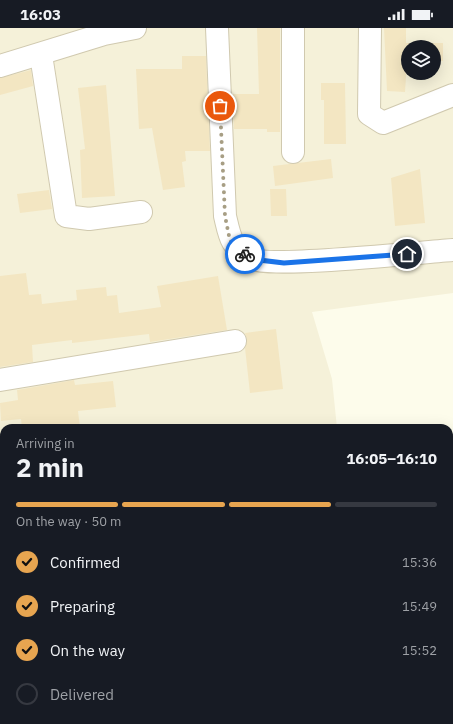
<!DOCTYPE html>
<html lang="en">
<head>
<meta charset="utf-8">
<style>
  :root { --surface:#171b24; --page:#242831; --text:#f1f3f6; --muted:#9ea1a6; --line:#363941; --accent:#e7a550 }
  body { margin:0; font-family:"IBM Plex Sans",sans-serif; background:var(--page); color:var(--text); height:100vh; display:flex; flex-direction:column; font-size:15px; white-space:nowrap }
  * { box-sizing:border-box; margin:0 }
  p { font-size:13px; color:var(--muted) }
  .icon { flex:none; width:22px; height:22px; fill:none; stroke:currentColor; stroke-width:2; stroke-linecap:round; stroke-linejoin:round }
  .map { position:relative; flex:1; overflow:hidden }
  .details { position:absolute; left:0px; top:396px; width:453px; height:300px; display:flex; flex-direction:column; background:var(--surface); border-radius:12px 12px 0 0; box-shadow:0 4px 16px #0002 }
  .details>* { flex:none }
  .buttons { position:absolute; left:401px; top:12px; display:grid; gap:8px }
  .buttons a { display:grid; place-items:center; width:40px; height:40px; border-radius:50%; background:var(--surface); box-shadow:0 4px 16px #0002; font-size:20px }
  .pin { position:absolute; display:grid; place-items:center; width:34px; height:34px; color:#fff; margin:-17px; border:2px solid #fff; border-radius:50%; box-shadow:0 1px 4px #0007 }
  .courier { position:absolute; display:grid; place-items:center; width:40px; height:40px; margin:-20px; border:3px solid #1a73e8; border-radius:50%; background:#fff; color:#222; box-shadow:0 1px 5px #0007 }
  .headline em { font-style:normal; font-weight:700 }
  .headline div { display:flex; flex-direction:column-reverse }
  .headline { display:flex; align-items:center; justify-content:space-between; height:68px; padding:0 16px }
  h1 { font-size:26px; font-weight:700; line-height:30px }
  .bar { display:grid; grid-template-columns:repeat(4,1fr); gap:6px 4px; align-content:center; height:48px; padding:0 16px }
  .bar i { height:5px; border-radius:3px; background:var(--line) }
  .bar .active { background:var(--accent) }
  .bar p { grid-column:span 4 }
  ol { padding:0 16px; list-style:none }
  li { display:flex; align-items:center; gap:12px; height:44px }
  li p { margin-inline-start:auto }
  li .icon { padding:4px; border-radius:50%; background:var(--accent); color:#111; stroke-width:4 }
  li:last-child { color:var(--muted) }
  li i { width:22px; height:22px; border:2px solid var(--line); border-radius:50% }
  .status { display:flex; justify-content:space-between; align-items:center; height:28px; padding:0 20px; background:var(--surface); direction:ltr }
  .status svg { height:11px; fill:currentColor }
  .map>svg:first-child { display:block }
</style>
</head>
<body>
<div class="status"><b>16:03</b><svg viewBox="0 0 49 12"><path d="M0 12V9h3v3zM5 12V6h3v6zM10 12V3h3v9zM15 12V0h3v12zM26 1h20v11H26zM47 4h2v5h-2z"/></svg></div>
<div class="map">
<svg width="453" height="696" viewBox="0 0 453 696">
  <rect width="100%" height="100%" fill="#fdfceb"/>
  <g fill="#f5f1d9" fill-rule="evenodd">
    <path d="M0,0h453v265l-141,19 20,67 5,49h-333v114l-4,-9zM408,19h26v26h-26z"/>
    <polygon points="99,692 186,692 193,696 102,696"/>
  </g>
  <g fill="#f3e6c2">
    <polygon points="257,0 280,0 280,104 267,104 267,101 234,101 232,66 259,66"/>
    <polygon points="384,0 406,0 406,15 443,15 443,33 434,33 434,19 408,19 405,64 387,63"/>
    <polygon points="182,28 206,28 210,123 185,123 186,133 182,134 185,159 163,162 152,100 139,101 136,41 182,41"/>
    <polygon points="31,42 33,58 0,67 0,50"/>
    <polygon points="321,55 345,55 346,116 324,116 324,72 321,72"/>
    <polygon points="106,57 115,168 82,170 80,122 85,121 78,60"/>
    <polygon points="331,131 333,150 275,158 273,138"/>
    <polygon points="420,141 425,195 395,198 391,150"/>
    <polygon points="270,161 286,161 287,188 271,188"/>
    <polygon points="49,162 52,181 20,185 17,166"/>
    <polygon points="26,245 29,267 41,266 42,276 77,272 76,262 106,259 107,268 117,267 119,285 161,279 157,258 218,248 227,302 150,314 149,306 72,315 72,312 32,317 33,334 0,339 0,248"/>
    <polygon points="276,301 283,361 250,365 245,320 247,311 245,305"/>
    <polygon points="74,352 75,357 113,353 116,379 78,383 80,400 54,400 54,397 22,400 21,391 1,393 0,375 18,372 17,362"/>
  </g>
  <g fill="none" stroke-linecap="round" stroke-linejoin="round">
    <defs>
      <polyline id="service" points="0,487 4,486"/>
      <g id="minor">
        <path d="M217,0l8,188c5,21 5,29 25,42 17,11 173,-6 203,-8"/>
        <polyline points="293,0 293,124"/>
        <polyline points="370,0 369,86 383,95 453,67"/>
        <polyline points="41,27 66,188 89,191 141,184"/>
        <polyline points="0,38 104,6 135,0"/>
        <polyline points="0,352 235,313"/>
        <polyline points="0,633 4,632"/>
      </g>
      <g id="trunk">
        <polyline points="0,560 4,566"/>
        <polyline points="0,606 4,611"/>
        <polyline points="54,692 56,696"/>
        <polyline points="80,692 83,696"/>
      </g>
    </defs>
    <use href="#service" stroke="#d0c9af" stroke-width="14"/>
    <use href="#minor" stroke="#d0c9af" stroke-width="24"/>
    <use href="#trunk" stroke="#dcd9d1" stroke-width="24"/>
    <use href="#service" stroke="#fff" stroke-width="12"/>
    <use href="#minor" stroke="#fff" stroke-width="22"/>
    <use href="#trunk" stroke="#f9e6a3" stroke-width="22"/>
  </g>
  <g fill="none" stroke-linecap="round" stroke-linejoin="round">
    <polyline stroke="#a79e84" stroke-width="4" stroke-dasharray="0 7.2" points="220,78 225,188 230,213 245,226"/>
    <polyline stroke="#1a73e8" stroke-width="5" points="245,226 251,231 284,235 407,226"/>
  </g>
</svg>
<div class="buttons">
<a><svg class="icon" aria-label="layers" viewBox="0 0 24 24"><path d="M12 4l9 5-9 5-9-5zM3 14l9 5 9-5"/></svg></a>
</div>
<div class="pin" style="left:220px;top:78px;background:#ea580c"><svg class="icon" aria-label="bag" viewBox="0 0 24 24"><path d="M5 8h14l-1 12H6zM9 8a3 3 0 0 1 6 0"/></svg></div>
<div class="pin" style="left:407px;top:226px;background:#1f2937"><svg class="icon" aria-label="home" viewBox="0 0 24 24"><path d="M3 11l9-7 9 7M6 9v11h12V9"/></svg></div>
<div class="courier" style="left:245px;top:226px"><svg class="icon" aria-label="bike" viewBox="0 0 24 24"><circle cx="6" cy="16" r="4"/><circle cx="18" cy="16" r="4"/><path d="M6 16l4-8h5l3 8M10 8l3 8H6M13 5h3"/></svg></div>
<section class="details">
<div class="headline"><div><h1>2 min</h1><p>Arriving in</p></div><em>16:05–16:10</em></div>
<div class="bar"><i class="active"></i><i class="active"></i><i class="active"></i><i></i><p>On the way · 50 m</p></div>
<ol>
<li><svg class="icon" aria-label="check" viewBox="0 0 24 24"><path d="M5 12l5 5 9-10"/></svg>Confirmed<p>15:36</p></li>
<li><svg class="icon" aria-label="check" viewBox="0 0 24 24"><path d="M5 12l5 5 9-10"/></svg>Preparing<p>15:49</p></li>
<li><svg class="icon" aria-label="check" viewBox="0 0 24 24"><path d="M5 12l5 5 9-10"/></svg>On the way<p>15:52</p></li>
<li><i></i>Delivered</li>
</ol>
</section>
</div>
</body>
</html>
